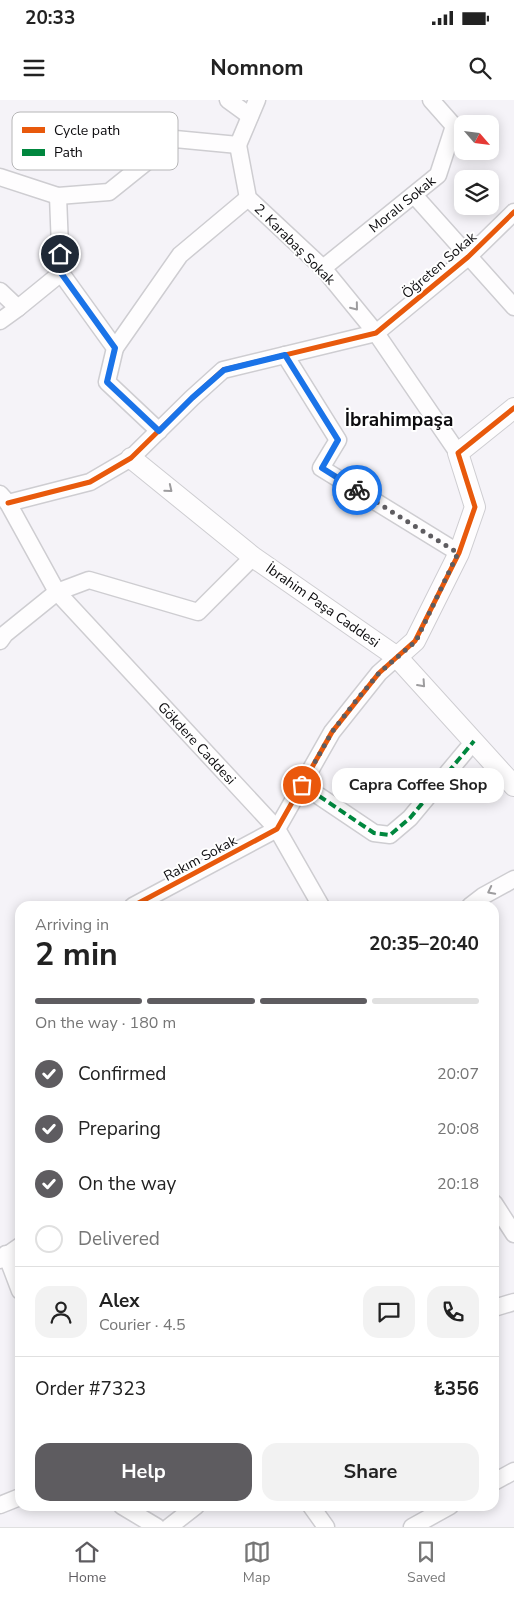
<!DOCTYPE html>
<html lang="en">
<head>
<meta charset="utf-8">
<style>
  :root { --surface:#fff; --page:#f2f2f2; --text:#222; --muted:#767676; --line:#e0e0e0; --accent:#5e5c60 }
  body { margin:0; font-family:"Nunito Sans",sans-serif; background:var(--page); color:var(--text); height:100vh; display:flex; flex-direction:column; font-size:19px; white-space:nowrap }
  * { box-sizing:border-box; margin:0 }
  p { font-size:16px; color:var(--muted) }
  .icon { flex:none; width:28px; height:28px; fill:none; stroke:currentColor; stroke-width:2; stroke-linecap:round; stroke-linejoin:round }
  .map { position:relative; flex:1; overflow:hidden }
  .details { position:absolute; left:15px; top:801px; width:484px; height:610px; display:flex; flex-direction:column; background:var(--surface); border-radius:15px; box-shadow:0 2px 12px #0003 }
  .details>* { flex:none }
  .needle { width:32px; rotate:118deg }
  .fabs { position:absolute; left:454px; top:15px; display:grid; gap:10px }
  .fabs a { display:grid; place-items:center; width:45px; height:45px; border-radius:10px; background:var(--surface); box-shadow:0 2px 12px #0003; font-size:25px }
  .pin { position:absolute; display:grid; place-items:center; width:42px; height:42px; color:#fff; margin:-21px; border:2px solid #fff; border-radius:50%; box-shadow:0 1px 5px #0007 }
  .courier { position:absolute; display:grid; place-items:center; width:50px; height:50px; margin:-25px; border:4px solid #1a73e8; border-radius:50%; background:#fff; color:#222; box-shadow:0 1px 6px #0007 }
  .bubble { position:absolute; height:35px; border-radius:15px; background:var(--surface); box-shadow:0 2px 12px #0003; font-size:16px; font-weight:700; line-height:35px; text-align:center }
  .headline em { font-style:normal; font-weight:700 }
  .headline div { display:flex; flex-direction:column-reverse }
  .headline { display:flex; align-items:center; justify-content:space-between; height:85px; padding:0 20px }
  h1 { font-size:32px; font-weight:700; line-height:38px }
  .bar { display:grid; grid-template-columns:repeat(4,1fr); gap:8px 5px; align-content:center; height:60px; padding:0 20px }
  .bar i { height:6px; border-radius:4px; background:var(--line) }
  .bar .on { background:var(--accent) }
  .bar p { grid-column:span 4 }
  .line { display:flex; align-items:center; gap:12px; padding:0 20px; border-top:1px solid var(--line) }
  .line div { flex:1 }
  .round { display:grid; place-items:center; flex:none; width:52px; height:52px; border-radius:15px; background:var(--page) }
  ol { padding:0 20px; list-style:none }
  li { display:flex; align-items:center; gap:15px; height:55px }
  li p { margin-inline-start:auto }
  li .icon { padding:5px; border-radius:50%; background:var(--accent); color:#fff; stroke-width:4 }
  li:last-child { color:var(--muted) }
  li i { width:28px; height:28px; border:2px solid var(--line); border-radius:50% }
  .cta { display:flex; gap:10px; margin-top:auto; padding:10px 20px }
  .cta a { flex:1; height:58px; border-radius:15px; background:var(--accent); color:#fff; font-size:20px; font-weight:700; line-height:58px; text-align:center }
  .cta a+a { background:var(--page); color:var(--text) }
  .status { display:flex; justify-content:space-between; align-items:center; height:35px; padding:0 25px; background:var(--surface); direction:ltr }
  .status svg { height:14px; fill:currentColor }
  header { display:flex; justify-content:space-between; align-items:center; height:65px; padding:0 20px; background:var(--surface); font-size:22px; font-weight:700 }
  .tabs { display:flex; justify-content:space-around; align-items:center; height:70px; border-top:1px solid var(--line); background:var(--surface); font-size:14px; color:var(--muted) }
  .tabs a { display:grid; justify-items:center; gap:2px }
  .tabs .on { color:var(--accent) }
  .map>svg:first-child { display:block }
</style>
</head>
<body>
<div class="status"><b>20:33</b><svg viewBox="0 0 49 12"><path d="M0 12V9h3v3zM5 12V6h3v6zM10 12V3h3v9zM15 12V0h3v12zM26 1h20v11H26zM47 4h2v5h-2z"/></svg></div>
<header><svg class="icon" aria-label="menu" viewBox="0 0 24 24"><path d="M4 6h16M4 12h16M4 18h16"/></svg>Nomnom<svg class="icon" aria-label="search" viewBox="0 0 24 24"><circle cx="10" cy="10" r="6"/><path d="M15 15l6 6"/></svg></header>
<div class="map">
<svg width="514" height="1427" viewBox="0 0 514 1427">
  <rect width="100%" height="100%" fill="#f5f3f8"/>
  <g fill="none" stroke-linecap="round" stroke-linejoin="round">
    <defs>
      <g id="minor">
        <polyline points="228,0 250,16"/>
        <polyline points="238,45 248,98 323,168 376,233 458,353"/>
        <polyline points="238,45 257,0"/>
        <polyline points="0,77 58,96 109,92 175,39 238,45"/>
        <polyline points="414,95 514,207"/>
        <polyline points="58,96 61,173 115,248 107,282 159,331"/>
        <polyline points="323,168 438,75 454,26 431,0"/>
        <polyline points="0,191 18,208"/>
        <polyline points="0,221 18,208 61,173"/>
        <polyline points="115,248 180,155 248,98"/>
        <polyline points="285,255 338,340 321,368 459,453"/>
        <polyline points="0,394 8,403 57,492 277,729 321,806"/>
        <polyline points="8,403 90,382 131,358 192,298 223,270 376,233 468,157 514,112"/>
        <polyline points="0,541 5,534 57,492 89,480 198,512 253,457"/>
        <polyline points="319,696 374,733 390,735 410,718 474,641"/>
        <polyline points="133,806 277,729 332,632 379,573 397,557"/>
        <polyline points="470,806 483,796 514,779"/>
        <polyline points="494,1103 514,1134"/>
        <polyline points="6,1154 20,1191"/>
        <polyline points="0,1160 20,1146"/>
        <polyline points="494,1208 514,1202"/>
        <polyline points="494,1382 514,1371"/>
        <polyline points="0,1405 20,1397"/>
        <polyline points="122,1406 157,1427"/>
        <polyline points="311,1406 326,1427"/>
        <polyline points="169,1427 196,1406"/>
        <polyline points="412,1427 450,1406"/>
      </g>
      <g id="tertiary">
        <polyline points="131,358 253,457 397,557 514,686"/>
        <polyline points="397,557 415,541 459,453 475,407 458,353 514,308"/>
      </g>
    </defs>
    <use href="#minor" stroke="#cecdd1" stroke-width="19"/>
    <use href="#tertiary" stroke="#cecdd1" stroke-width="22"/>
    <use href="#minor" stroke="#fefdfe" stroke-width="16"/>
    <use href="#tertiary" stroke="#fefdfe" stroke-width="20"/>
    <polyline stroke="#00873e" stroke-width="4" stroke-dasharray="8 4" stroke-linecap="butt" points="319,696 374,733 390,735 410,718 474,641"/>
    <defs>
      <g id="cycleway">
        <polyline points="8,403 90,382 131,358 192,298 223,270 376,233 468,157 514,112"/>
        <polyline points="133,806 277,729 332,632 379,573 415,541 459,453 475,407 458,353 514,308"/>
      </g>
    </defs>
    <use href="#cycleway" stroke="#fff" stroke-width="8"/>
    <use href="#cycleway" stroke="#e8590c" stroke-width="5"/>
  </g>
  <defs><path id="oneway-chevron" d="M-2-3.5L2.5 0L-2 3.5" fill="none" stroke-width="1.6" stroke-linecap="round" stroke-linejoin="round" transform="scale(1.25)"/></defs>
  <g stroke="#9d9c9e">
    <use href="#oneway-chevron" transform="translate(355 207) rotate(51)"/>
    <use href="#oneway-chevron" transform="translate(169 389) rotate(39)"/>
    <use href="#oneway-chevron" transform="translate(422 584) rotate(48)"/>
    <use href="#oneway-chevron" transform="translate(491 791) rotate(153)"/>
  </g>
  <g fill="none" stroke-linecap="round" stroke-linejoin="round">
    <polyline stroke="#5e5c60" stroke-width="5" stroke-dasharray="0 9" points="302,685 332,632 355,602 379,573 416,541 458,453 357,390"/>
    <polyline stroke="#1a73e8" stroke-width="6" points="60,154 61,173 115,248 107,282 159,331 192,298 224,270 285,255 338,340 322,368 357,390"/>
  </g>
  <g text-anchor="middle" stroke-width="4" stroke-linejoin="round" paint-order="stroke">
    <g font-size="14" fill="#0c0b0e" stroke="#fff">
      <text transform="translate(402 104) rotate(-39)" y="5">Moralı Sokak</text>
      <text transform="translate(295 144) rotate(45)" y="5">2. Karabaş Sokak</text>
      <text transform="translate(439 165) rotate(-41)" y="5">Öğreten Sokak</text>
      <text transform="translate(323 505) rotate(35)" y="5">İbrahim Paşa Caddesi</text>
      <text transform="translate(197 643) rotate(47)" y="5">Gökdere Caddesi</text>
      <text transform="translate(200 758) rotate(-28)" y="5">Rakım Sokak</text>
    </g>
    <g font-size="19" font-weight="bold" fill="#0c0b0e" stroke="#fff">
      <text x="399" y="326">İbrahimpaşa</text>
    </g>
  </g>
  <rect x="12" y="12" width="166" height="58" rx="8" fill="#fff" stroke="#b6b6b7" stroke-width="1"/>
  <rect x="22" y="27" width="23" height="6" fill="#e8590c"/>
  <rect x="22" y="49" width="23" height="7" fill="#00873e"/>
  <g font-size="14" fill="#0c0b0e">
    <text x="54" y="35">Cycle path</text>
    <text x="54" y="57">Path</text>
  </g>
</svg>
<div class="fabs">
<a><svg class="needle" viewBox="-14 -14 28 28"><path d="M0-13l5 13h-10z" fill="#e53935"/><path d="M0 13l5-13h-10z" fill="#767676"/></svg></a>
<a><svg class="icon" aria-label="layers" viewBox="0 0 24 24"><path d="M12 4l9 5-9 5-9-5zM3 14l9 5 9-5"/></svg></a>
</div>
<div class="pin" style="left:302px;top:685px;background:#ea580c"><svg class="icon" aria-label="bag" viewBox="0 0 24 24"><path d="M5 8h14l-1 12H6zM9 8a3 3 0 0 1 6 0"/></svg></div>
<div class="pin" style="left:60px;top:154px;background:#1f2937"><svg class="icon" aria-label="home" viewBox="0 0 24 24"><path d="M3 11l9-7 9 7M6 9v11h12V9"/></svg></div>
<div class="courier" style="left:357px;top:390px"><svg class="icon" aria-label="bike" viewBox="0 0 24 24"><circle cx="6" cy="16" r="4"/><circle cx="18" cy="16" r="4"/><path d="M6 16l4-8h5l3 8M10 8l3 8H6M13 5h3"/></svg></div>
<div class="bubble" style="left:332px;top:668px;width:172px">Capra Coffee Shop</div>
<section class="details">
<div class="headline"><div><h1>2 min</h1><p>Arriving in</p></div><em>20:35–20:40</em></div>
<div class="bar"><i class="on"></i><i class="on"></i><i class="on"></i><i></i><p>On the way · 180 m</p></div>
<ol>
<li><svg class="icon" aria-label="check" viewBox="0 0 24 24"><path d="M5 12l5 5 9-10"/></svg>Confirmed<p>20:07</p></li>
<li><svg class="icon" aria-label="check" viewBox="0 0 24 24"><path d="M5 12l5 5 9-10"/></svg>Preparing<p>20:08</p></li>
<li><svg class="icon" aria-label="check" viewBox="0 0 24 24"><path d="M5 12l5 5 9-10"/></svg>On the way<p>20:18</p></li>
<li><i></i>Delivered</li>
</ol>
<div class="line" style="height:90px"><a class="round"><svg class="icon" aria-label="person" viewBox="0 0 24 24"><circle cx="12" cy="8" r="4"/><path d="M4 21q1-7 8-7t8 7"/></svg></a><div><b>Alex</b><p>Courier · 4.5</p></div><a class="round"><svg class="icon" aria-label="chat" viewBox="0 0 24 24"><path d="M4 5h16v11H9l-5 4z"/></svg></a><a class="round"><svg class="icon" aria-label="phone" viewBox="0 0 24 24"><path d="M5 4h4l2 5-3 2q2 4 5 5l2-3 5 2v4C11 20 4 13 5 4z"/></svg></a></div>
<div class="line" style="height:65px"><div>Order #7323</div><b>₺356</b></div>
<div class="cta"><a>Help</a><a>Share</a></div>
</section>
</div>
<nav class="tabs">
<a class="on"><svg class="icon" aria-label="home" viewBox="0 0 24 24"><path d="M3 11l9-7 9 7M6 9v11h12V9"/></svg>Home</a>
<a><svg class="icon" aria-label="map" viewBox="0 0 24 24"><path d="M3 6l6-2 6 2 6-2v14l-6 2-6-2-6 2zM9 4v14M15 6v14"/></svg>Map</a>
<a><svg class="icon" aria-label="saved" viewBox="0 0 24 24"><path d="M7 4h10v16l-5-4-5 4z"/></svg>Saved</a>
</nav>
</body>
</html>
